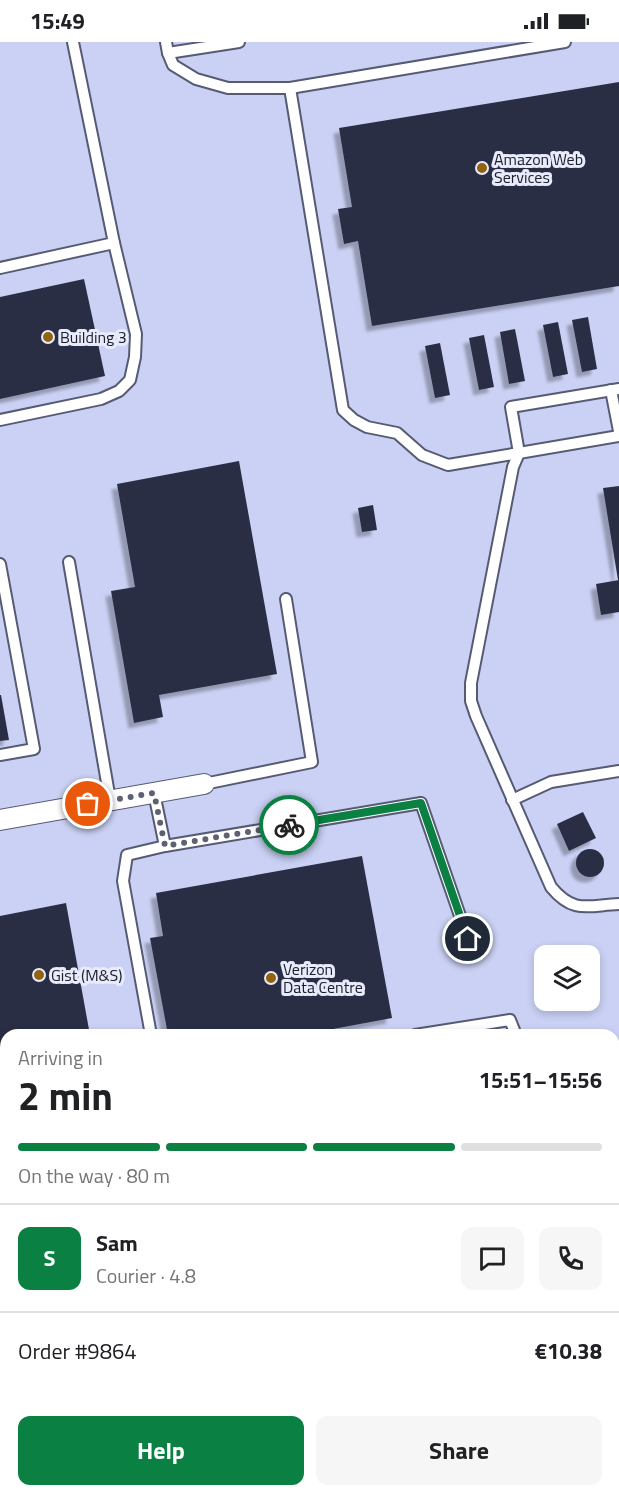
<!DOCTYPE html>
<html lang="en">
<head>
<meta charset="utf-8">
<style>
  :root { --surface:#fff; --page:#f6f6f6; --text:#202124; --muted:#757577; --line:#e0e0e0; --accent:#0b8043 }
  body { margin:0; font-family:"Titillium Web",sans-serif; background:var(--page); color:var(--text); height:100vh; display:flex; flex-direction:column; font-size:22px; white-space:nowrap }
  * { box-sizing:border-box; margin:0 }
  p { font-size:20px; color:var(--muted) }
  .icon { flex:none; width:33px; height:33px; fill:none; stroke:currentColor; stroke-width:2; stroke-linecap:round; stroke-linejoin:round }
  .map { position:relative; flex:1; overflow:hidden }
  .details { position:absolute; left:0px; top:987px; width:620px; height:468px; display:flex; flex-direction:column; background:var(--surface); border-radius:18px 18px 0 0; box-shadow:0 3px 9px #0003 }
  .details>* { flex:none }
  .controls { position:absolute; left:534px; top:903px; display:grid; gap:12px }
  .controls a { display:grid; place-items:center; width:66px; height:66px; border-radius:12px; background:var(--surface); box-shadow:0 3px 9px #0003; font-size:30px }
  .pin { position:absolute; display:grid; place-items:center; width:51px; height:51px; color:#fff; margin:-26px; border:3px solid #fff; border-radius:50%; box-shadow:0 2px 6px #0007 }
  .courier { position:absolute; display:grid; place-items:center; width:60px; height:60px; margin:-30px; border:4px solid #0b8043; border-radius:50%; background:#fff; color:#222; box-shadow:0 2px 8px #0007 }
  .summary em { font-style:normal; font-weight:700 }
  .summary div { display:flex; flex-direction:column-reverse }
  .summary { display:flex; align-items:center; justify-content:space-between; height:102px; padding:0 18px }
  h1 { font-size:39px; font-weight:700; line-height:45px }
  .bar { display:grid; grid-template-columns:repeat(4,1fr); gap:9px 6px; align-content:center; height:72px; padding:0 18px }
  .bar i { height:8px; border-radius:4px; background:var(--line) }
  .bar .selected { background:var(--accent) }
  .bar p { grid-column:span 4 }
  .line { display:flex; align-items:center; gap:15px; padding:0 18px; border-top:2px solid var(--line) }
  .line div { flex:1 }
  .round { display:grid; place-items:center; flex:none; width:63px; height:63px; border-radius:12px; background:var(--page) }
  .primary-button { display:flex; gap:12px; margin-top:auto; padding:12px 18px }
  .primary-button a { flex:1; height:69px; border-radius:12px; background:var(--accent); color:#fff; font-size:24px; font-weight:700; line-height:69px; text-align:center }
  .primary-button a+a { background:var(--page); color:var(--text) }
  .status { display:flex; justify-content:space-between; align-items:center; height:42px; padding:0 30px; background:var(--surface); direction:ltr }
  .status svg { height:16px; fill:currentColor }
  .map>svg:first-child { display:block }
</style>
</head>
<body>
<div class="status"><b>15:49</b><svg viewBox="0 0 49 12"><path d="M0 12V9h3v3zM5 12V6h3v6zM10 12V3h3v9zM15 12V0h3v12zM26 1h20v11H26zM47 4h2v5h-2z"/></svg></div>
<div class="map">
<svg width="619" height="1455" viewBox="0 0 619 1455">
  <defs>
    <filter id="shadow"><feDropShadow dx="-5.5" dy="5.5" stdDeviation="1.5" flood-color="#0004"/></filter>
  </defs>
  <rect width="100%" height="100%" fill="#d7def9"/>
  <path fill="#cad1f4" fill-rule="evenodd" d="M0,0h619v1455h-619v-25l6,-3v22h608v-456h-608v189l-6,1zM544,914h46v44h-46z"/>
  <polygon fill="#d6c1a5" points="6,1182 6,1405 0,1408 0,1183"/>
  <g fill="#2b2f44" filter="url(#shadow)">
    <polygon points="619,40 619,244 372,284 358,199 344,202 338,167 352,165 339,86"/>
    <polygon points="84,237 105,334 0,357 0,255"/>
    <polygon points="588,275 597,327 582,330 572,278"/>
    <polygon points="558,280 568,332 553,335 543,283"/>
    <polygon points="515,287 525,339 509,342 500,290"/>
    <polygon points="484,293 494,345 479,348 469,296"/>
    <polygon points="440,301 450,353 435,356 425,304"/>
    <polygon points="239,419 277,632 159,653 163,675 134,681 111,549 135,545 117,442"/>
    <polygon points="619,444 619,538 618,538 603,446"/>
    <polygon points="373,463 377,488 362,490 358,466"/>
    <polygon points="619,538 619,570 601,573 596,542"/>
    <polygon points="0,653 1,653 9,698 0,699"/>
    <polygon points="583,770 596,796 569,809 557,782"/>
    <circle cx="590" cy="821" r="14"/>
    <polygon points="362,814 392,976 301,993 168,993 150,896 163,894 156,851"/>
    <polygon points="66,861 90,993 6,993 6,1087 0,1088 0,874"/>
    <polygon points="619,1433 619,1455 563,1455 578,1449 614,1449 614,1435"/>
    <polygon points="387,1449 404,1449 406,1455 390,1455"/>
    <polygon points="412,1449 428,1449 431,1455 414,1455"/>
    <polygon points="437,1449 454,1449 456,1455 440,1455"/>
    <polygon points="463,1449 479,1449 481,1455 465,1455"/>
    <polygon points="487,1449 503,1449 505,1453 500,1455 489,1455"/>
  </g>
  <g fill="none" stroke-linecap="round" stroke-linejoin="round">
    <defs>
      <g id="lane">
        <polyline points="166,0 168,11 173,23 196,37 228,46 290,46"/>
        <polyline points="565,0 290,46 343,368 354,378 367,385 397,391 422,413 448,423 619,394"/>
        <polyline points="168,11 239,0"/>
        <polyline points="0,226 114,201"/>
        <path d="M619,347l-108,18 8,46 -6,14 -42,216v18l5,15 75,171c23,28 38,18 68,17"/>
        <polyline points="611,348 619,389"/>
        <polyline points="0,378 101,357 119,349 130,338 135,315 136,292 114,201 73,0"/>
        <polyline points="69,520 110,758"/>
        <polyline points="0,522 34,707 0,713"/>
        <polyline points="204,742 312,720 286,557"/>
        <polyline points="154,751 165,804"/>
        <polyline points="512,758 551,740 619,729"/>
        <polyline points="151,993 123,839 127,813 165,804 421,761 468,897"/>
        <polyline points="415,993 510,978 516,993"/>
        <polyline points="614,1321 619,1319"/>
        <polyline points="264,1455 279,1449"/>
      </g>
      <polyline id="street" points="0,778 204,742"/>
    </defs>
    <use href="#lane" stroke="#565b73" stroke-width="14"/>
    <use href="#street" stroke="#565b73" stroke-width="22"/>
    <use href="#lane" stroke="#fff" stroke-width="10"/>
    <use href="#street" stroke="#fff" stroke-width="20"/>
  </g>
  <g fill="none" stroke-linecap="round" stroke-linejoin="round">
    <polyline stroke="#5d6171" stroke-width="6" stroke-dasharray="0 10.8" points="88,762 154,751 165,804 289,783"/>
    <polyline stroke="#0b8043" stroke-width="8" points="289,783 421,761 468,897"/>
  </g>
  <g fill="#91630f" stroke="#e8ebfc" stroke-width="2">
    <circle cx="482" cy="126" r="6"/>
    <circle cx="48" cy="295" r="6"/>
    <circle cx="39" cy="933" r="6"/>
    <circle cx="271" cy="936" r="6"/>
  </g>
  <g text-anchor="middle" stroke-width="6" stroke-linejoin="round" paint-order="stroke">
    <g font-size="16" fill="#1c1e28" stroke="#e8ebfc" text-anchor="start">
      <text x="494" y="123">Amazon Web<tspan x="494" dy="18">Services</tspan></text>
      <text x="60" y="301">Building 3</text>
      <text x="283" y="933">Verizon<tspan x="283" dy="18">Data Centre</tspan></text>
      <text x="51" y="939">Gist (M&amp;S)</text>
    </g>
  </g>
</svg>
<div class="controls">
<a><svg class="icon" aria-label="layers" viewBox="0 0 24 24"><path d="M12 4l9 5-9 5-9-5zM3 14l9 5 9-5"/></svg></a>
</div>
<div class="pin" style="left:88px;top:762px;background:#ea580c"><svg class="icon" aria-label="bag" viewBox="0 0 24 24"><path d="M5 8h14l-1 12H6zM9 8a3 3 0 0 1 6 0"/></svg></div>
<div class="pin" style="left:468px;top:897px;background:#1f2937"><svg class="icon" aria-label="home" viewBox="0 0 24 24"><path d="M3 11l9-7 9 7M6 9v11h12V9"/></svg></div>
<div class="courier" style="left:289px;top:783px"><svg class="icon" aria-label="bike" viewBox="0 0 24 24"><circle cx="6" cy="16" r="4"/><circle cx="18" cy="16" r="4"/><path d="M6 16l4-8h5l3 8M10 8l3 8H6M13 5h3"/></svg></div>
<section class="details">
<div class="summary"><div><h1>2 min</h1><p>Arriving in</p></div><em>15:51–15:56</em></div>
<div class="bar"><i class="selected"></i><i class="selected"></i><i class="selected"></i><i></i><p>On the way · 80 m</p></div>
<div class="line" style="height:108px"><b class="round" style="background:var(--accent);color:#fff">S</b><div><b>Sam</b><p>Courier · 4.8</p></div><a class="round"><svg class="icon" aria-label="chat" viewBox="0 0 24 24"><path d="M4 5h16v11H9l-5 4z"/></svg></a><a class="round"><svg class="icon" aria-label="phone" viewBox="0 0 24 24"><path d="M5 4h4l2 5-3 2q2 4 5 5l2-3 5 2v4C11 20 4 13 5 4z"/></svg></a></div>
<div class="line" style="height:78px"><div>Order #9864</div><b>€10.38</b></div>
<div class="primary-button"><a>Help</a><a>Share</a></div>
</section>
</div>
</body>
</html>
